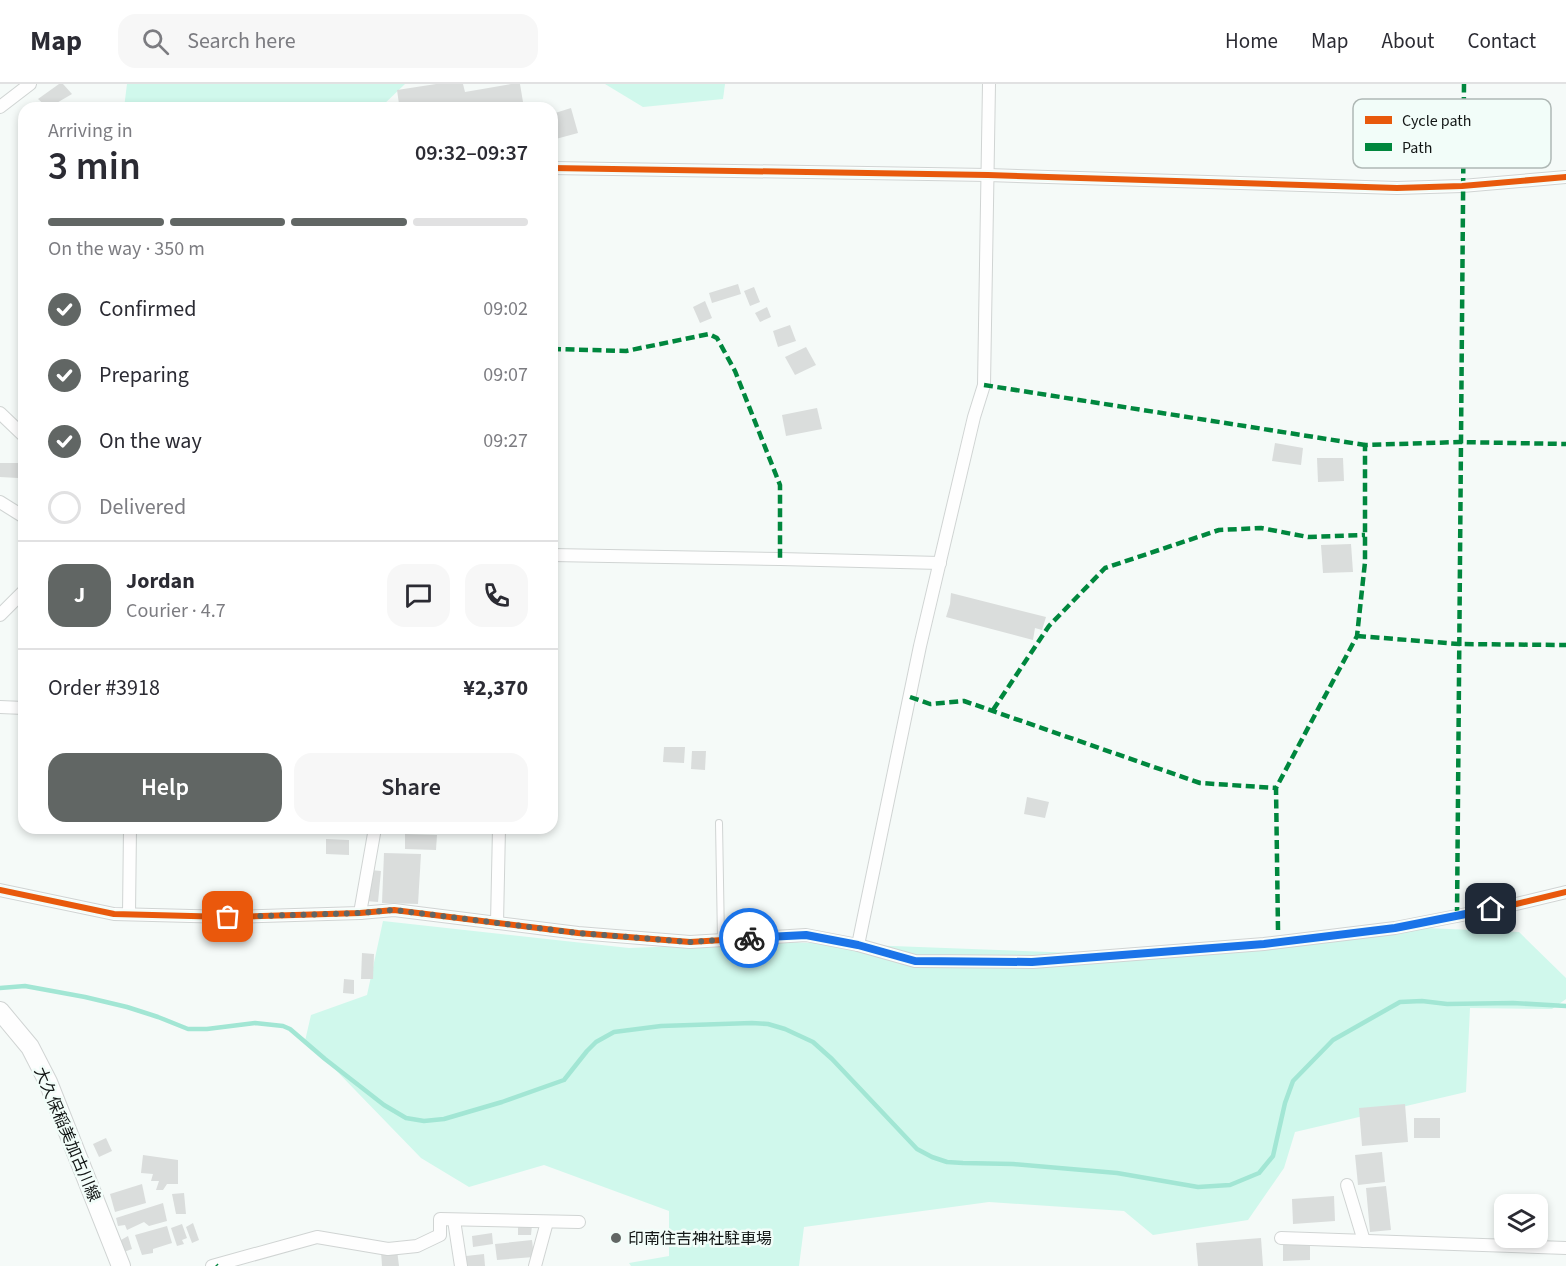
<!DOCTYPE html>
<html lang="en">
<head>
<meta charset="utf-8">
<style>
  :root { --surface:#fff; --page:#f7f7f7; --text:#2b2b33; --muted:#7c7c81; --line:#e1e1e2; --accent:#616664 }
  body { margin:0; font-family:"Source Sans 3","Noto Sans JP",sans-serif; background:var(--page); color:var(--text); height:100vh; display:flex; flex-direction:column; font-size:22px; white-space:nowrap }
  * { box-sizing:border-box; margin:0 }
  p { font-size:20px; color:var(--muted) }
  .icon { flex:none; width:33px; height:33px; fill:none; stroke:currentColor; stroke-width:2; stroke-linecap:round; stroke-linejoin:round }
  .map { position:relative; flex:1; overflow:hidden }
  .drawer { position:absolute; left:18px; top:18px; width:540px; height:732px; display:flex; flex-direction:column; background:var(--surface); border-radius:18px; box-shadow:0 3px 9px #0003 }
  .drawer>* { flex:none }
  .fabs { position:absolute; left:1494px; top:1110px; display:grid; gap:12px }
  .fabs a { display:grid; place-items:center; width:54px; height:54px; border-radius:12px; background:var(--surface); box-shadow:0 3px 9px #0003; font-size:30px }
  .pin { position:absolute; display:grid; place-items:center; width:51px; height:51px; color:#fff; margin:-26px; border-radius:12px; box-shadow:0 3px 9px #0006 }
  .courier { position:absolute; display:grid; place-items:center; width:60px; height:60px; margin:-30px; border:4px solid #1a73e8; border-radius:50%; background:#fff; color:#222; box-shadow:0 2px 8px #0007 }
  .summary em { font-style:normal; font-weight:600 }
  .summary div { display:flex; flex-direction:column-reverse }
  .summary { display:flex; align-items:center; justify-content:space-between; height:102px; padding:0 30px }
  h1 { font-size:39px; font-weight:600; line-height:45px }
  .bar { display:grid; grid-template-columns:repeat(4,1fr); gap:9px 6px; align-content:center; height:72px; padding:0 30px }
  .bar i { height:8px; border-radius:4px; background:var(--line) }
  .bar .active { background:var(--accent) }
  .bar p { grid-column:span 4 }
  .line { display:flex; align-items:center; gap:15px; padding:0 30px; border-top:2px solid var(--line) }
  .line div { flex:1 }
  .round { display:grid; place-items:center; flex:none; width:63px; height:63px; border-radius:18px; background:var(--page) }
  ol { padding:0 30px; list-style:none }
  li { display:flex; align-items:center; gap:18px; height:66px }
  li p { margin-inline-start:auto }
  li .icon { padding:6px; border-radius:50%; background:var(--accent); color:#fff; stroke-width:4 }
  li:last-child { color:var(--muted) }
  li i { width:33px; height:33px; border:3px solid var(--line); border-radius:50% }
  .action { display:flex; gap:12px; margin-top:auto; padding:12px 30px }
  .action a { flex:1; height:69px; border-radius:18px; background:var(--accent); color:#fff; font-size:24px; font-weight:600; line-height:69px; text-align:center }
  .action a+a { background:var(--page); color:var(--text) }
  header { display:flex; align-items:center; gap:36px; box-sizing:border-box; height:84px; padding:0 30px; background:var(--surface); border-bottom:2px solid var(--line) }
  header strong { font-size:28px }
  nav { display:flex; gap:33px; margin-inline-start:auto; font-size:21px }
  .search { width:420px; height:54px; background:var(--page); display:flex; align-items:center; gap:15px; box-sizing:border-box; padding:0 21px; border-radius:18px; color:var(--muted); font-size:22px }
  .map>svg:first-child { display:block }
</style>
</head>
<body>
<header>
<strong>Map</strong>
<div class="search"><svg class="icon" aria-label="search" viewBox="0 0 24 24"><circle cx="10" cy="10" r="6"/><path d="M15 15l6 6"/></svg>Search here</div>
<nav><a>Home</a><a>Map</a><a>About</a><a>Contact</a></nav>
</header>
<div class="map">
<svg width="1566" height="1182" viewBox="0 0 1566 1182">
  <rect width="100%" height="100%" fill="#f5faf8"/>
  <g fill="#d0f8ec">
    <polygon points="127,0 405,0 380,24 124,24"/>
    <polygon points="605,0 725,0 723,15 643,23"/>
    <polygon points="383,837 629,864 787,858 1157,872 1403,843 1519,848 1566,894 1566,915 1552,925 1470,924 1466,1008 1295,1048 1284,1084 1248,1136 1153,1151 1124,1127 989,1118 804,1143 799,1182 631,1182 629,1179 669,1172 669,1127 544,1081 469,1103 421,1074 324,974 305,957 311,931 367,911"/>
  </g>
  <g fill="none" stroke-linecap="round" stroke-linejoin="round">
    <polyline stroke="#a2e6d4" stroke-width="4.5" points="0,904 25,902 85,913 127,923 158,933 188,945 207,945 255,939 283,942 290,945 325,975 384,1021 406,1034 424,1037 444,1035 502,1018 564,996 587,967 596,958 614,948 661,942 752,939 768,940 785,945 813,958 832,975 917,1065 932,1073 947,1078 963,1079 1013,1080 1117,1089 1198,1103 1230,1101 1259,1089 1273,1072 1285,1019 1293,997 1333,956 1400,918 1422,917 1447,920 1513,919 1566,922"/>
  </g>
  <g fill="#dadddc">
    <polygon points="59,0 63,0 72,10 48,24 38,15"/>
    <polygon points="436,0 463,0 465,8 511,0 520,0 524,24 383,24 383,23 399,20 397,6"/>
    <polygon points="571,24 578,49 552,56 552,30"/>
    <polygon points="738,200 741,210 712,219 709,209"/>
    <polygon points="754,203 760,218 750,222 744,207"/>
    <polygon points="705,217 712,234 700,239 693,223"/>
    <polygon points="767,223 771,233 760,238 755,229"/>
    <polygon points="790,241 796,257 778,263 773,247"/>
    <polygon points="806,263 816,281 795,291 785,273"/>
    <polygon points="817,324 822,345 786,352 782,331"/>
    <polygon points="1275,359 1303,364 1301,381 1272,377"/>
    <polygon points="1317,374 1343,374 1344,397 1318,398"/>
    <polygon points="0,379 18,379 18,394 0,393"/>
    <polygon points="1351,460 1353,488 1323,489 1321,461"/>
    <polygon points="951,509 1046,533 1042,546 1035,544 1033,556 946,533 950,520"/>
    <polygon points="664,663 685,663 684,679 663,678"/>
    <polygon points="692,667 706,667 705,686 691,685"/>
    <polygon points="1027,713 1049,718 1045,734 1024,730"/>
    <polygon points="405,750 437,751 436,766 405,765"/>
    <polygon points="326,755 349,756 349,771 326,770"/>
    <polygon points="384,769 421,770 418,820 382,819"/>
    <polygon points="370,786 381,787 378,818 366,817"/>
    <polygon points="362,869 374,870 373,895 361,895"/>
    <polygon points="344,895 354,896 354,910 343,909"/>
    <polygon points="1405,1020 1408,1058 1362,1062 1359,1024"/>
    <rect x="1414" y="1034" width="26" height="20"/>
    <polygon points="106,1054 112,1067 99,1073 93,1060"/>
    <polygon points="1382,1068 1385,1098 1358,1101 1355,1071"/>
    <polygon points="143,1071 178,1076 178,1100 167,1100 163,1106 156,1106 159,1097 151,1097 153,1090 141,1089"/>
    <polygon points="142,1100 146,1119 115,1128 110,1110"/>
    <polygon points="1386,1102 1391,1146 1370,1148 1366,1104"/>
    <polygon points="184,1109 186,1130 176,1130 172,1110"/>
    <polygon points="1334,1112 1335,1137 1293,1140 1292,1115"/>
    <polygon points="163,1119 167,1137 149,1142 144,1138 127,1146 125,1141 118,1142 116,1134"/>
    <polygon points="193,1139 199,1156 192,1159 186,1143"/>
    <polygon points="182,1140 187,1154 182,1156 184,1160 177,1162 171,1144"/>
    <polygon points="518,1141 532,1141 531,1151 518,1151"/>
    <polygon points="167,1142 172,1159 153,1165 153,1169 142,1171 135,1151"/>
    <polygon points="492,1149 493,1160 473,1163 472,1152"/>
    <polygon points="128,1152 132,1165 124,1168 121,1156"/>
    <polygon points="1261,1154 1263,1182 1198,1182 1196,1159"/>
    <polygon points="532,1156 534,1173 497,1176 495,1160"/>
    <polygon points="1310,1159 1310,1176 1283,1177 1283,1160"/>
    <polygon points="397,1166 399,1182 382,1182 381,1167"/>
    <polygon points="484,1170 485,1182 467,1182 466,1172"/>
  </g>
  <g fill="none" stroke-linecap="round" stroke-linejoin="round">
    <defs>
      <polyline id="lane" points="719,739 721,856"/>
      <g id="street">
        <polyline points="0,23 30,0"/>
        <polyline points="552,84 988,91 1397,104 1462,102 1566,93"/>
        <polyline points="0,329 24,352"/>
        <polyline points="0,418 24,433"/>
        <polyline points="552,471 780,475 940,479"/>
        <polyline points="0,531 24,507"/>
        <polyline points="0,623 24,624"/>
        <polyline points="0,806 114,830 229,833 360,829 394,826 578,849 690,858 806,851 858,861 915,877 1033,878 1264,860 1395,844 1508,822 1566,808"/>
        <polyline points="360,829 375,744"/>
        <polyline points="129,830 130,744"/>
        <polyline points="497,839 499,744"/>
        <polyline points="858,861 920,562 974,333 984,301 989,0"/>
        <polyline points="1347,1101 1364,1157"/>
        <polyline points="454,1136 461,1182"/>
        <polyline points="1281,1154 1566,1164"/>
        <polyline points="212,1182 317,1153 388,1165 417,1162 440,1151 440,1135 579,1138"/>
        <polyline points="535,1182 547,1138"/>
      </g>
      <polyline id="secondary" points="0,927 30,963 48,998 121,1182"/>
    </defs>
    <use href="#lane" stroke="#d0d4d3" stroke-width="8"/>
    <use href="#street" stroke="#d0d4d3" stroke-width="14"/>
    <use href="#secondary" stroke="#d0d4d3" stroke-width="20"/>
    <use href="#lane" stroke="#fefefe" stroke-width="6"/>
    <use href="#street" stroke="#fefefe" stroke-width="12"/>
    <use href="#secondary" stroke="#fefefe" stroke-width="18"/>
    <g stroke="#00873e" stroke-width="4.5" stroke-dasharray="9 4.5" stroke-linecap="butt">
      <polyline points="552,265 626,267 709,250 717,254 735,287 780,401 780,475"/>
      <polyline points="984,301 1365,361"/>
      <polyline points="1357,552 1459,560 1566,561"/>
      <polyline points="910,613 930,620 964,617 1200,699 1276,704"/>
      <polyline points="993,626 1049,542 1105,484 1219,446 1261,444 1308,453 1365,451"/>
      <polyline points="1457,832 1464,0"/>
      <polyline points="1278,846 1276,704 1357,552 1365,478 1365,361 1460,358 1566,360"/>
      <polyline points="216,1181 217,1182"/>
    </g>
    <defs>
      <g id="cycleway">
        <polyline points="552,84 988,91 1397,104 1462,102 1566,93"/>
        <polyline points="0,806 114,830 229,833 360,829 394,826 578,849 690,858 806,851 858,861 915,877 1033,878 1264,860 1395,844 1508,822 1566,808"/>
      </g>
    </defs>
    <use href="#cycleway" stroke="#f2fdf9" stroke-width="10"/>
    <use href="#cycleway" stroke="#e8590c" stroke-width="6"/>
  </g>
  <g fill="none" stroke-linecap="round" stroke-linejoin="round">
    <polyline stroke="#616664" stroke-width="6" stroke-dasharray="0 10.8" points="228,833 360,829 394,826 578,849 690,858 749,854"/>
    <polyline stroke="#1a73e8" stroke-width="8" points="749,854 806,851 858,861 915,877 1032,878 1264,860 1395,844 1491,825"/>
  </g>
  <circle fill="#616664" stroke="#f2fdf9" stroke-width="2" cx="616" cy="1154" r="6"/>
  <g text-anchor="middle" stroke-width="5" stroke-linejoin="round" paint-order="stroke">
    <g font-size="16" fill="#121615" stroke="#f2fdf9">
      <text transform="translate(68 1050) rotate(67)" y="6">大久保稲美加古川線</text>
    </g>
    <g font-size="16" fill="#121615" stroke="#f2fdf9" text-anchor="start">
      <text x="628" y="1160">印南住吉神社駐車場</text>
    </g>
  </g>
  <rect x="1353" y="15" width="198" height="69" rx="9" fill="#f2fdf9" stroke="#afb8b5" stroke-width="1.5"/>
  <rect x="1365" y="32" width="27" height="8" fill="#e8590c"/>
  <rect x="1365" y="59" width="27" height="8" fill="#00873e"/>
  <g font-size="16" fill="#121615">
    <text x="1402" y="42">Cycle path</text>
    <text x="1402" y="69">Path</text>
  </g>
</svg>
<div class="fabs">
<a><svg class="icon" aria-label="layers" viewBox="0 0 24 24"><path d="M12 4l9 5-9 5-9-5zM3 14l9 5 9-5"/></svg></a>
</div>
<div class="pin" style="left:228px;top:833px;background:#ea580c"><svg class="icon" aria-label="bag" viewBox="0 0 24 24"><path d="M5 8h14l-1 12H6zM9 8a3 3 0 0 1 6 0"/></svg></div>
<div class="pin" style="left:1491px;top:825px;background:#1f2937"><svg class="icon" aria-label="home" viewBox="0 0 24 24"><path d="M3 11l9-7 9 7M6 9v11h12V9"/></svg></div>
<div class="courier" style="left:749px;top:854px"><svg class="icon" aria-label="bike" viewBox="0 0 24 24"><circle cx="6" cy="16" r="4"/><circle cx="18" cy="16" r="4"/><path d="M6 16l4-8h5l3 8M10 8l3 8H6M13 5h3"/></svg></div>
<section class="drawer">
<div class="summary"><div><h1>3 min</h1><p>Arriving in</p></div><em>09:32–09:37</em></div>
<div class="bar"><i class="active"></i><i class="active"></i><i class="active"></i><i></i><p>On the way · 350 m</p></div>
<ol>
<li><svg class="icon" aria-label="check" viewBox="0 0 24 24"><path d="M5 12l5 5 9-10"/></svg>Confirmed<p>09:02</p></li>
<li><svg class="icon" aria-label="check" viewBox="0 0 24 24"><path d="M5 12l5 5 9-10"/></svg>Preparing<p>09:07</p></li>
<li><svg class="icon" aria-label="check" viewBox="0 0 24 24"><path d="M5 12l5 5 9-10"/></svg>On the way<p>09:27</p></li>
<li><i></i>Delivered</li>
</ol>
<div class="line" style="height:108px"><b class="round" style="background:var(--accent);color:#fff">J</b><div><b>Jordan</b><p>Courier · 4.7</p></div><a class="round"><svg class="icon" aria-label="chat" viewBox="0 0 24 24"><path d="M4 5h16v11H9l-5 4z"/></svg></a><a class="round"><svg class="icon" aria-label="phone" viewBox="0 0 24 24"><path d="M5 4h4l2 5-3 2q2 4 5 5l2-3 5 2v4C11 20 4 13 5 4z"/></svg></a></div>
<div class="line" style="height:78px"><div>Order #3918</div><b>¥2,370</b></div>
<div class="action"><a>Help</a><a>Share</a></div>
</section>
</div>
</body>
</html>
